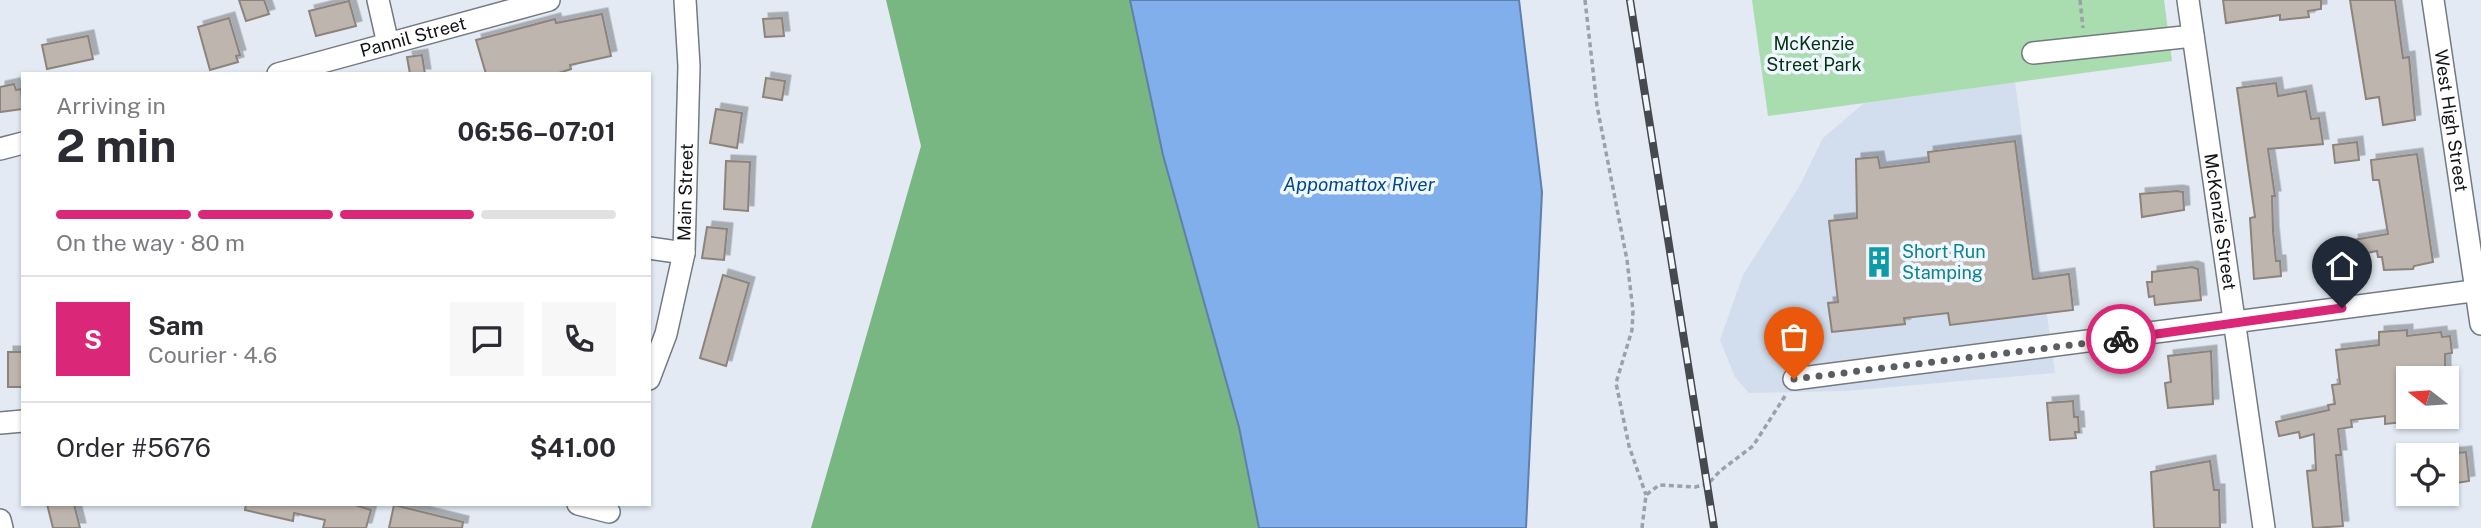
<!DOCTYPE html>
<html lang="en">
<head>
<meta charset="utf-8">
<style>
  :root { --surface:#fff; --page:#f7f7f7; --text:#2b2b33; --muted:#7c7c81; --line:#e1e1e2; --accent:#db2777 }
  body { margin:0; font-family:"Public Sans",sans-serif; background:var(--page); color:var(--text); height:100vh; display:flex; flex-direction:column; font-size:26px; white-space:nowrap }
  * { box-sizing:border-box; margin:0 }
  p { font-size:23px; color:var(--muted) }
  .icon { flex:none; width:38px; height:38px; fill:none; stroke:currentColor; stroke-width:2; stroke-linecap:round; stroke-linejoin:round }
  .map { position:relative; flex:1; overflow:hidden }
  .side { position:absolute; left:21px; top:72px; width:630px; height:434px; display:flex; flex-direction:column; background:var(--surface); border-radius:0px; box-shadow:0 2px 5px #0004 }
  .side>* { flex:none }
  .needle { width:46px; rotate:287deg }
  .tools { position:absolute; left:2396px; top:366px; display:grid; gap:14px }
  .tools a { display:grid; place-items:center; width:63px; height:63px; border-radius:0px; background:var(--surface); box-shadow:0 2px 5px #0004; font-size:35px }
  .pin { position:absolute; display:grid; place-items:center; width:60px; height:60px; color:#fff; margin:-72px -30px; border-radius:50% 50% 50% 0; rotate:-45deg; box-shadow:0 0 7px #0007 }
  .pin .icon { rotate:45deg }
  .courier { position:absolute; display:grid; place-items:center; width:70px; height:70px; margin:-35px; border:5px solid #db2777; border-radius:50%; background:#fff; color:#222; box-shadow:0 2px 9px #0007 }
  .headline em { font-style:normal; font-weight:700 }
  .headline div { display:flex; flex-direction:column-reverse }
  .headline { display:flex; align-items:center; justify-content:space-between; height:119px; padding:0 35px }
  h1 { font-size:46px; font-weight:700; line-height:52px }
  .bar { display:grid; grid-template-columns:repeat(4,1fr); gap:10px 7px; align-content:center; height:84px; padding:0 35px }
  .bar i { height:9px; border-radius:5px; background:var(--line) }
  .bar .current { background:var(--accent) }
  .bar p { grid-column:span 4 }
  .line { display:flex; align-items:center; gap:18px; padding:0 35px; border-top:2px solid var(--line) }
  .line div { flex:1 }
  .round { display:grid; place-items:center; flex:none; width:74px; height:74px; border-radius:0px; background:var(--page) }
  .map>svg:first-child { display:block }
</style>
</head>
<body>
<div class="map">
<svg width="2481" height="528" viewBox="0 0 2481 528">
  <defs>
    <filter id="shadow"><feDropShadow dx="5.5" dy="-5.5" stdDeviation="0" flood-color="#0004"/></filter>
  </defs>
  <rect width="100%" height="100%" fill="#e3eaf3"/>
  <polygon fill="#d2deed" points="2015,82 2055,373 1846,391 1749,393 1735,377 1720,340 1743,275 1799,187 1823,138 1864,103"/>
  <polygon fill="#a9dcaf" points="1752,0 2164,0 2172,61 1768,116"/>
  <polygon fill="#79b782" points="886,0 1130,0 1163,155 1239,427 1259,528 811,528 921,146"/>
  <polygon fill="#81afeb" stroke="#5f80ab" stroke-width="2" points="1130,0 1519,0 1542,192 1526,528 1259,528 1239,427 1163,155"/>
  <g fill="#beb5ae" stroke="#8c837d" stroke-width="2" filter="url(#shadow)">
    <polygon points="239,0 264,0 269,14 246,21"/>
    <polygon points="2223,0 2321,0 2321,9 2308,11 2309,17 2280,20 2280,15 2226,23"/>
    <polygon points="2350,0 2395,0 2403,58 2409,57 2415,120 2383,125 2379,97 2366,99"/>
    <polygon points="349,1 356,26 316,36 309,11"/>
    <polygon points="602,14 611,56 570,65 571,69 556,74 486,74 476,40 555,19 556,23"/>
    <polygon points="229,18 240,55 236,56 238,62 210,70 198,27"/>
    <polygon points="782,18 784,36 765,37 763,19"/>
    <polygon points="88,36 93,59 47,69 42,45"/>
    <polygon points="422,55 425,74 410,74 407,57"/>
    <polygon points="766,78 785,81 782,100 763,97"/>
    <polygon points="2276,83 2278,96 2306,91 2311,119 2319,118 2323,144 2268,149 2275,196 2272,196 2273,231 2276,261 2280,261 2281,276 2254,279 2250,218 2255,217 2237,88"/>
    <polygon points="14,84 16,90 21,89 23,109 0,112 0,87"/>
    <polygon points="716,109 742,113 737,148 710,143"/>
    <polygon points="2015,141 2033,279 2069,274 2073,310 1950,325 1948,313 1904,318 1905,324 1832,332 1828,303 1838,302 1829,221 1857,218 1856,159 1878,157 1880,168 1929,162 1928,152"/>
    <polygon points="2357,142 2359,160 2335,163 2333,145"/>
    <polygon points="2417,154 2433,262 2414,266 2413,269 2384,270 2382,257 2378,257 2377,251 2356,255 2353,240 2388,234 2379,180 2373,180 2371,160"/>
    <polygon points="726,161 750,162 748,211 724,209"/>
    <polygon points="2177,191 2183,192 2184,210 2142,217 2140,194"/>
    <polygon points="707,227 727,229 724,260 702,258"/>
    <polygon points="2192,267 2198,269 2201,300 2155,305 2154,296 2149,297 2147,282 2152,282 2152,272"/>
    <polygon points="723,275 749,283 726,366 700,358"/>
    <polygon points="2407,330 2407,336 2441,332 2442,337 2450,336 2452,353 2445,354 2445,376 2407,378 2407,382 2401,382 2404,422 2385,424 2385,416 2351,420 2352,427 2338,429 2341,455 2336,455 2343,526 2313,528 2307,471 2316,470 2314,434 2300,438 2299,432 2279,436 2276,422 2329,410 2328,405 2335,404 2332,385 2340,384 2336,350 2379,345 2379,332"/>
    <polygon points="2211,351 2213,404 2168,408 2165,383 2171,382 2168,356"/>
    <rect x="8" y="352" width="15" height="35"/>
    <polygon points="2073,401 2074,417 2078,417 2079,432 2075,432 2076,438 2050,440 2047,403"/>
    <polygon points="2466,452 2469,481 2450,484 2450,477 2446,477 2446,454"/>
    <polygon points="2210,461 2214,490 2219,490 2220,528 2154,528 2151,472"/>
    <polygon points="47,504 74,504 80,528 53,528"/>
    <polygon points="246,504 352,504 371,510 366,528 323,528 325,520 294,513 293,521 245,510"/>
    <polygon points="394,505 463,522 462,528 389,528"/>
  </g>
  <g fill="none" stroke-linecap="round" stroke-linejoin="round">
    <defs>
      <g id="minor">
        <polyline points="378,0 388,44"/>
        <path id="s1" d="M2188,0l76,528"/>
        <path id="s2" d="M2433,0l48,324"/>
        <polyline points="2033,53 2193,36"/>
        <path id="s3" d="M278,74l271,-74"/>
        <polyline points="0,149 23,143"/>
        <polyline points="649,248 684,253"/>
        <path id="s4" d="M649,379l17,-45 18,-81 5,-187 -4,-66"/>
        <polyline points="1794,379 2481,290"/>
        <polyline points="0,423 23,421"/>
        <polyline points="578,504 609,512"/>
        <polyline points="0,520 2,528"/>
      </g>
    </defs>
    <use href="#minor" stroke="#747a82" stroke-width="24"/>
    <g stroke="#9ba1a8" stroke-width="3.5" stroke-dasharray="5 3.5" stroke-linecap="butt">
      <polyline points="1585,0 1597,106 1627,260 1633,311 1632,330 1616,383 1629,446 1646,495"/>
      <polyline points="2080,0 2083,28"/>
      <polyline points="1642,528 1646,495 1659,485 1695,487 1708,484 1720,471 1753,446 1785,396"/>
    </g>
    <use href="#minor" stroke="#fff" stroke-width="21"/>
    <defs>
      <polyline id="rail" points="1630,0 1714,528"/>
    </defs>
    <use href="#rail" stroke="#46494d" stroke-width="8"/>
    <use href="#rail" stroke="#f1f7fe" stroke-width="5" stroke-dasharray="16" stroke-linecap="butt"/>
  </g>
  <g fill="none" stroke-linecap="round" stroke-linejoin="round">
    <polyline stroke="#5a5e63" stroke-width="7" stroke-dasharray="0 12.6" points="1794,379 2121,339"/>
    <polyline stroke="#db2777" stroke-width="9" points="2121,339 2342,308"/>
  </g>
  <defs>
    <symbol id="building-bare" viewBox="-9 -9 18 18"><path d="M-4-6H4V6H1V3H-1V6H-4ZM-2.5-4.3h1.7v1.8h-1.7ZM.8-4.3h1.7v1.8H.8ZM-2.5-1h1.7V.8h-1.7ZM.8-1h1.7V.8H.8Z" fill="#0f9aa8" stroke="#f1f7fe" stroke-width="2.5" paint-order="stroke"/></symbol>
  </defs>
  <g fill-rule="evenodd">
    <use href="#building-bare" x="1857" y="240" width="44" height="44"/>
  </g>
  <g text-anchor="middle" stroke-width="7" stroke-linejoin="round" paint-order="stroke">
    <g font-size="18" fill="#111316" stroke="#f1f7fe">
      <text dy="6" stroke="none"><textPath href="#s3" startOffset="140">Pannil Street</textPath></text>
      <text dy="6" stroke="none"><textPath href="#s2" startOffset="122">West High Street</textPath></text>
      <text dy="6" stroke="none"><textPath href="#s4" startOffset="192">Main Street</textPath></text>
      <text dy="6" stroke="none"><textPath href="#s1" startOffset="224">McKenzie Street</textPath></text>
    </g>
    <g font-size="18" fill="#033311" stroke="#f1f7fe">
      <text x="1814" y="50">McKenzie<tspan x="1814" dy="21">Street Park</tspan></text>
    </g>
    <g font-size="18" fill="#0d838f" stroke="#f1f7fe" text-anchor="start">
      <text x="1902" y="258">Short Run<tspan x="1902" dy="21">Stamping</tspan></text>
    </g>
    <g font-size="19" font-style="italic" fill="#03478c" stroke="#f1f7fe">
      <text x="1359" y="191">Appomattox River</text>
    </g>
  </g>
</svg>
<div class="tools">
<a><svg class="needle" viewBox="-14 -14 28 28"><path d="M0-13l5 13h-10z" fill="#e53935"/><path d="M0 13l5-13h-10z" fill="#7c7c81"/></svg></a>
<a><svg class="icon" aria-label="locate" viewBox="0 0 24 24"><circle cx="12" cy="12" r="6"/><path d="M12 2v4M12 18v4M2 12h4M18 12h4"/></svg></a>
</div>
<div class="pin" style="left:1794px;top:379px;background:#ea580c"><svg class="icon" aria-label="bag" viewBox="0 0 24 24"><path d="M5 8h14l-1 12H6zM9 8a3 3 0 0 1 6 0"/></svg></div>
<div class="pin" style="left:2342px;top:308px;background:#1f2937"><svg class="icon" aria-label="home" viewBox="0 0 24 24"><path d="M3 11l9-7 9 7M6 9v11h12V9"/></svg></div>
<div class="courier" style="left:2121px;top:339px"><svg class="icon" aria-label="bike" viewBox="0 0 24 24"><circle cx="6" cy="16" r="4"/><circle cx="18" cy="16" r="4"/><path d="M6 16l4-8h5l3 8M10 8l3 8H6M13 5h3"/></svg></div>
<section class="side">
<div class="headline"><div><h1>2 min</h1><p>Arriving in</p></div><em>06:56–07:01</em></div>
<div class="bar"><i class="current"></i><i class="current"></i><i class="current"></i><i></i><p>On the way · 80 m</p></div>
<div class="line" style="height:126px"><b class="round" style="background:var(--accent);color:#fff">S</b><div><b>Sam</b><p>Courier · 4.6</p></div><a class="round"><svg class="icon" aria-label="chat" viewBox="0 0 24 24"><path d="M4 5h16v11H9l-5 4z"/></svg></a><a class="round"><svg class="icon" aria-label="phone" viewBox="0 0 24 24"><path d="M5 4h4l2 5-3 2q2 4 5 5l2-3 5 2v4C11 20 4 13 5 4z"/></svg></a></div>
<div class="line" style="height:91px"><div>Order #5676</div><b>$41.00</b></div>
</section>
</div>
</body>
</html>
